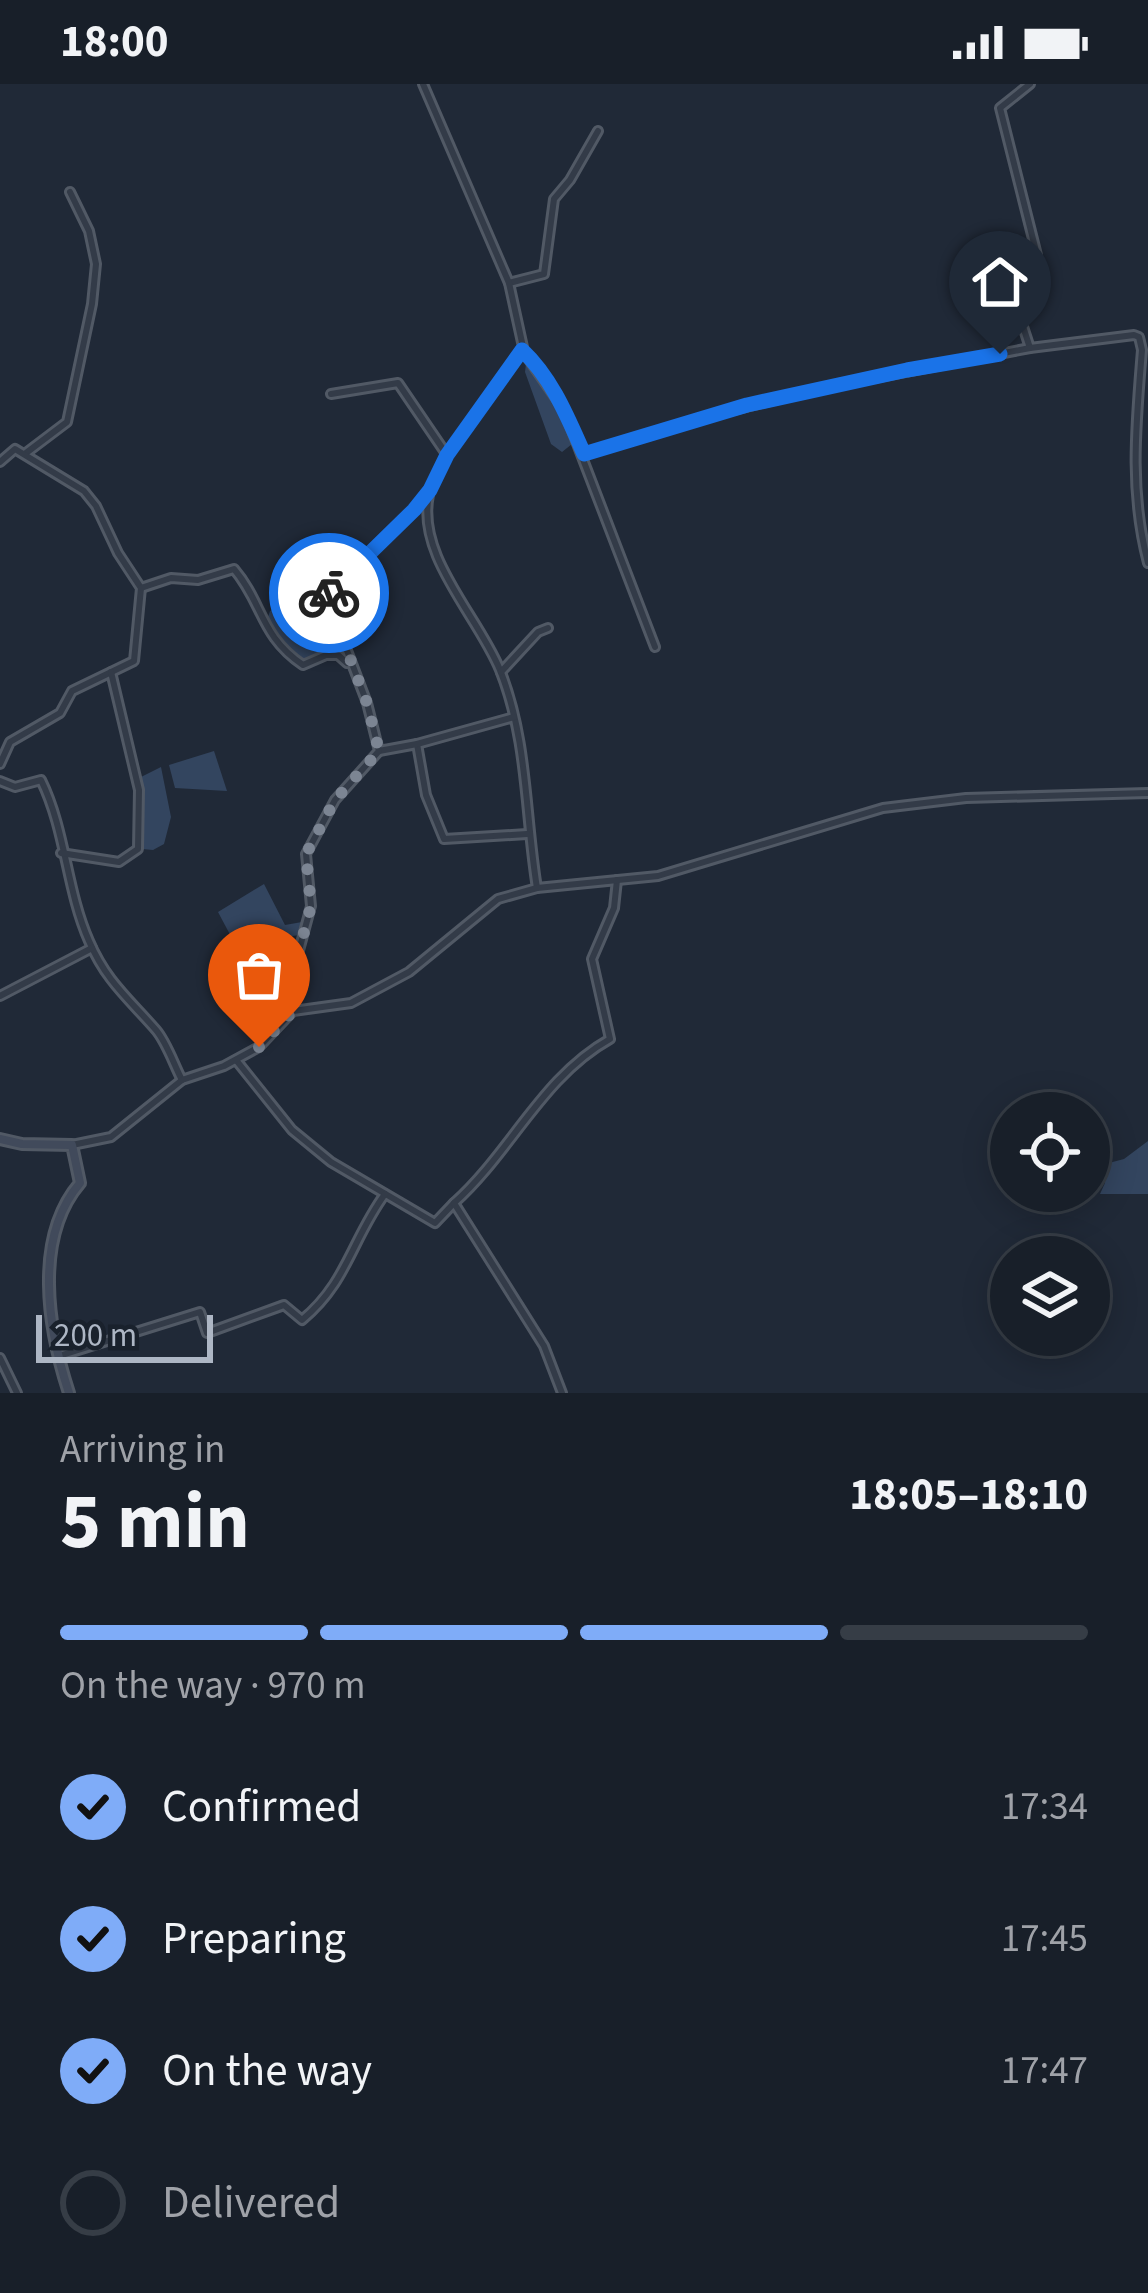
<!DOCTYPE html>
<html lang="en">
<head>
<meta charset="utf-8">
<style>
  :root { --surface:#181f29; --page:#252c35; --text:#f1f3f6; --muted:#9fa2a8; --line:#363d46; --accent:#7facf8 }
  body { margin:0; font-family:"Source Sans 3",sans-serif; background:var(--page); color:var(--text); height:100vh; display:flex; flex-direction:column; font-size:45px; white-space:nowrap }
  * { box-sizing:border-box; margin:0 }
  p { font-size:39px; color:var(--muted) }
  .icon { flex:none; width:66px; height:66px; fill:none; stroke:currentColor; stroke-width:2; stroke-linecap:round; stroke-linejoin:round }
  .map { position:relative; height:1309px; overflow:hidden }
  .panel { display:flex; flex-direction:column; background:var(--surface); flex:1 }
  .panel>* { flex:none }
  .fabs { position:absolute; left:990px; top:1008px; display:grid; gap:24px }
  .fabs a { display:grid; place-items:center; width:120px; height:120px; border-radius:50%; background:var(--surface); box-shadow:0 6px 30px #0003,0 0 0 3px var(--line); font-size:60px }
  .scale { position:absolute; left:36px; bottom:30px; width:177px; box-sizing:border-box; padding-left:12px; border:6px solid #adb6c4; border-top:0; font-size:33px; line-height:42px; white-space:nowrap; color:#adb6c4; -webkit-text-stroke:9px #19212c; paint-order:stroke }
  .pin { position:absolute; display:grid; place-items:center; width:102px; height:102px; color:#fff; margin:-123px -51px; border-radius:50% 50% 50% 0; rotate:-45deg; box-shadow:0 0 12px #0007 }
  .pin .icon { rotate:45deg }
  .courier { position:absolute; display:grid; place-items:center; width:120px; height:120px; margin:-60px; border:9px solid #1a73e8; border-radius:50%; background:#fff; color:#222; box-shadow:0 3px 15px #0007 }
  .overview em { font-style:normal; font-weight:700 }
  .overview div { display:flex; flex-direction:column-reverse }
  .overview { display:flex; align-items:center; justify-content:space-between; height:204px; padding:0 60px }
  h1 { font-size:78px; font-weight:700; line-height:90px }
  .bar { display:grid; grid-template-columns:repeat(4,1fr); gap:18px 12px; align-content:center; height:144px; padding:0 60px }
  .bar i { height:15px; border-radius:9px; background:var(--line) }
  .bar .on { background:var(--accent) }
  .bar p { grid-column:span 4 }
  ol { padding:0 60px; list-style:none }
  li { display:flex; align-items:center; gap:36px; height:132px }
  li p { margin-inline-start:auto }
  li .icon { padding:12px; border-radius:50%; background:var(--accent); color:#111; stroke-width:4 }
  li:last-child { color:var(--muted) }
  li i { width:66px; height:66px; border:6px solid var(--line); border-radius:50% }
  .status { display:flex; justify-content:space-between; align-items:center; height:84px; padding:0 60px; background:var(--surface); direction:ltr }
  .status svg { height:33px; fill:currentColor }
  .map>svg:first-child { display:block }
</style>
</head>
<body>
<div class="status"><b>18:00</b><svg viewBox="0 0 49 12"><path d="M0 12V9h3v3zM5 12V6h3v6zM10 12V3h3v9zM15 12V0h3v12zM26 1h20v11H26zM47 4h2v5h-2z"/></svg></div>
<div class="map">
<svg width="1148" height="1309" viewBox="0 0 1148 1309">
  <rect width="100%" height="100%" fill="#202937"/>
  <g fill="#33455f">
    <path d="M536,277c17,22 41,51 41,79l-15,12 -11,-8 -26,-72 1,-8z"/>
    <polygon points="298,515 335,553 335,563 304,576 271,548 268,533 270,527"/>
    <polygon points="214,667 227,707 175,704 169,681"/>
    <polygon points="161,683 171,733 164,760 153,766 142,765 144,731 139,694"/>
    <polygon points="264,800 285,841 302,838 304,847 300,851 235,860 218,828"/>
    <polygon points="1148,1057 1148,1110 1100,1110 1105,1099 1105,1080 1124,1075"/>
  </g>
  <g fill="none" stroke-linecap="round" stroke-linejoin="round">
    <defs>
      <g id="minor">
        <polyline points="509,199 544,190 554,115 570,96 598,47"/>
        <polyline points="1030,264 1018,227 1000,199 1001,193 1032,178 1037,171 1000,24 1030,0"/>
        <polyline points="523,267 564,326 655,563"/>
        <polyline points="331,310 398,299 447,371"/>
        <polyline points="26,369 67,338 92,220 96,180 89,147 70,108"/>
        <path d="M584,370l117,-36 126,-31 203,-39 104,-13 5,2 3,13c-6,74 -13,140 6,213"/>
        <polyline points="0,378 15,365 84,407 96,422 118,469 141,504 134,577 72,607 60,629 10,658 0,680"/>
        <path d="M429,411c-13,61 49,121 71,175 28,70 25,145 37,218"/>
        <path d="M141,504l30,-10 27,2 36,-11c29,34 26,67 69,96l23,-10h12l9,8"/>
        <polyline points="501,588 538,548 548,544"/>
        <polyline points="417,660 426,711 444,755 527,750"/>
        <polyline points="379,667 417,660 514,633"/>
        <path d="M0,697l15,6 26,-7c25,51 25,109 48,161 17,40 40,58 67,89 11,13 18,35 26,50"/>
        <polyline points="61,769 119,778 138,765 139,706 111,588"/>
        <polyline points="0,912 92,864"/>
        <polyline points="293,927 290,900 311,822 306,770 335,716 379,667 367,619 343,556 324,538 321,518 414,426 430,406 447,371 523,263 509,199 423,0"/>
        <polyline points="236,976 292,1046 331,1078 435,1139 454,1119"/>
        <path d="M59,1272l141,-44 7,21 77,-28 18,15c45,-37 50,-81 83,-126"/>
        <polyline points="0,1274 17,1309"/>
        <path d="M562,1309l-18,-47 -90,-143c57,-51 88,-126 156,-164l-18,-80 22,-51 3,-28"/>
      </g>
      <polyline id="tertiary" points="72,1061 111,1053 182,996 224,982 259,963 293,927 351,919 409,888 498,815 537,804 658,792 883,724 966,714 1148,709"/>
      <path id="secondary" d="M0,1055l22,5 50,1 8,38c-47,55 -32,146 -11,210"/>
    </defs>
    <use href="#minor" stroke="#515965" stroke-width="12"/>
    <use href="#tertiary" stroke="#515965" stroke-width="12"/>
    <use href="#secondary" stroke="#515965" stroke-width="14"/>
    <use href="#minor" stroke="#333b48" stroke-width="6"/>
    <use href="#tertiary" stroke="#333b48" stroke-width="6"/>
    <use href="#secondary" stroke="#414a5b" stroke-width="8"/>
  </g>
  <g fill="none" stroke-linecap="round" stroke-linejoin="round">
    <polyline stroke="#7c8593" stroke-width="12" stroke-dasharray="0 21.6" points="259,963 293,927 290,901 311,822 306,770 335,716 379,667 367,619 343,556 324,538 320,527 321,518 329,509"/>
    <path stroke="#1a73e8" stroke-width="15" d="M329,509l85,-83 16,-20 17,-35 75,-105c30,28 46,68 62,104l163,-49 160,-35 93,-16"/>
  </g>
</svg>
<div class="fabs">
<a><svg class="icon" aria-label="locate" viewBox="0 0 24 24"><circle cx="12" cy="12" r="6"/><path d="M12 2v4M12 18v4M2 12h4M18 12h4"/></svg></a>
<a><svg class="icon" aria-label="layers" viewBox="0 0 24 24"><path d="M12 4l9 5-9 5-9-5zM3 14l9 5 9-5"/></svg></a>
</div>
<div class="scale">200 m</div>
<div class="pin" style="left:259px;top:963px;background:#ea580c"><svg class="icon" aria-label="bag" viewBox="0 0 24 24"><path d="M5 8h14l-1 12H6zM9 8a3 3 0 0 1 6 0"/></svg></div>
<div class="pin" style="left:1000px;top:270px;background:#1f2937"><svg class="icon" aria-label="home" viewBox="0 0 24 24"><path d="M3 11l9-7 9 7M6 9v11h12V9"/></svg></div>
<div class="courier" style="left:329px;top:509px"><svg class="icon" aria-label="bike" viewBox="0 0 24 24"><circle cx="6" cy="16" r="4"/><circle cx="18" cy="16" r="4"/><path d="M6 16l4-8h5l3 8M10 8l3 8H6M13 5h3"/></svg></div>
</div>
<section class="panel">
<div class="overview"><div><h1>5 min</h1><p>Arriving in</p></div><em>18:05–18:10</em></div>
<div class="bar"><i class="on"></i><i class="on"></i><i class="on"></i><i></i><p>On the way · 970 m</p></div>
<ol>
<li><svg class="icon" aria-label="check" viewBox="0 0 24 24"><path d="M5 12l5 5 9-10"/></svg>Confirmed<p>17:34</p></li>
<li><svg class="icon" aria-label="check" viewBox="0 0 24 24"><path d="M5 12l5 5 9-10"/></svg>Preparing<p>17:45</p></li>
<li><svg class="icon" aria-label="check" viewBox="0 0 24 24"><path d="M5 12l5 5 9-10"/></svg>On the way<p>17:47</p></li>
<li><i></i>Delivered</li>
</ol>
</section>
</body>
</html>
